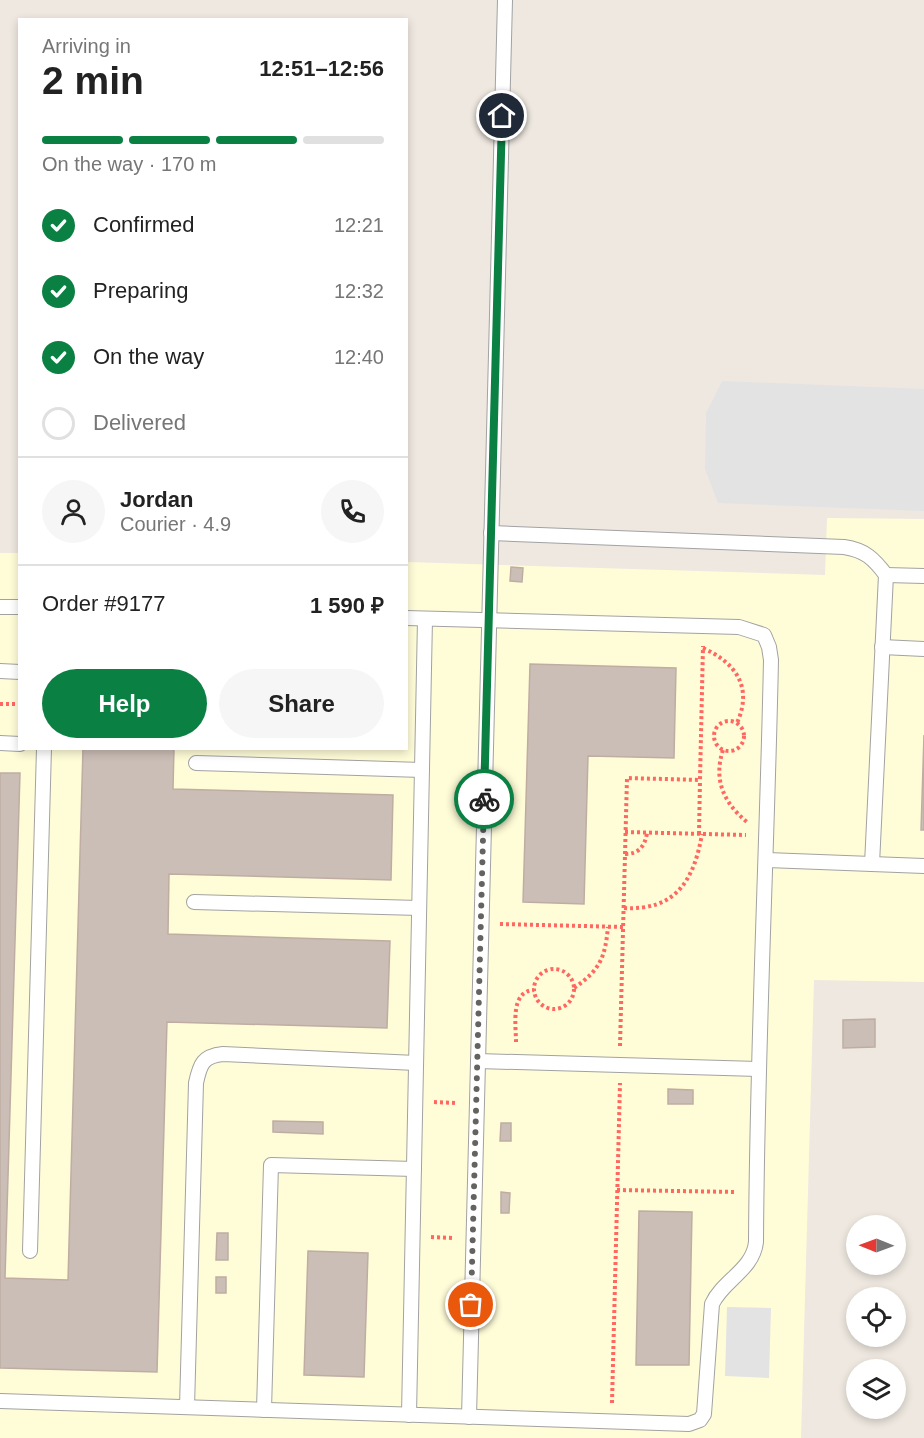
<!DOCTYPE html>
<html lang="en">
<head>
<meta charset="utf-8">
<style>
  :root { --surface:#fff; --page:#f6f6f6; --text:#222; --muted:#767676; --line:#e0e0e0; --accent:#0b8043 }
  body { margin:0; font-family:Arial,sans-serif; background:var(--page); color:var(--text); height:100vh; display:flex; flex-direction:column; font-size:22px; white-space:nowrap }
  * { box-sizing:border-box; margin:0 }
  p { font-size:20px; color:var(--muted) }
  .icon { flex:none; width:33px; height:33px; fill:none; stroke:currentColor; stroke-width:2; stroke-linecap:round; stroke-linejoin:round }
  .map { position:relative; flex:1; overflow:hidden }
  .side { position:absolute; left:18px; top:18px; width:390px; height:732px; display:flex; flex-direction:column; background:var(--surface); border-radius:0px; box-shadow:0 3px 9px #0003 }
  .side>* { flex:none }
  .needle { width:39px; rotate:271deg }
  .controls { position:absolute; left:846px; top:1215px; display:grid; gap:12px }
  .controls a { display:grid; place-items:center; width:60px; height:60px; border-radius:50%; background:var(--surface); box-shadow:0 3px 9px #0003; font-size:30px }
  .pin { position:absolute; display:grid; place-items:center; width:51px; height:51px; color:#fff; margin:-26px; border:3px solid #fff; border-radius:50%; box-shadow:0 2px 6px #0007 }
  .courier { position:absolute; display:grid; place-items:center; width:60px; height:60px; margin:-30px; border:4px solid #0b8043; border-radius:50%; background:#fff; color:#222; box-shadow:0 2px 8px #0007 }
  .headline em { font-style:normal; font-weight:700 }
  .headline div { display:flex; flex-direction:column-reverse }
  .headline { display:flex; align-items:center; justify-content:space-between; height:102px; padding:0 24px }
  h1 { font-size:39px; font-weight:700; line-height:45px }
  .bar { display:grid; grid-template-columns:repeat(4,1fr); gap:9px 6px; align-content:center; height:72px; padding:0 24px }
  .bar i { height:8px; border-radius:4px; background:var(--line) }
  .bar .active { background:var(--accent) }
  .bar p { grid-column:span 4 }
  .line { display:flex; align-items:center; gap:15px; padding:0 24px; border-top:2px solid var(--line) }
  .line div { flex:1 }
  .round { display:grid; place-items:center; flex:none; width:63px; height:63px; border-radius:32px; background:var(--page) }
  ol { padding:0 24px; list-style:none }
  li { display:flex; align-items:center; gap:18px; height:66px }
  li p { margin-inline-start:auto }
  li .icon { padding:6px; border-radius:50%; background:var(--accent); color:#fff; stroke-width:4 }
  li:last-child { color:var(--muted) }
  li i { width:33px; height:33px; border:3px solid var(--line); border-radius:50% }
  .primary-button { display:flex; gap:12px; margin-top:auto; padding:12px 24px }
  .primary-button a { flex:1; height:69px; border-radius:36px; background:var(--accent); color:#fff; font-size:24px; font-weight:700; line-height:69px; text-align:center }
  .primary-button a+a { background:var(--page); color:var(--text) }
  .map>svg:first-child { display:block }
</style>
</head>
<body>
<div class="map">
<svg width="924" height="1438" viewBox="0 0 924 1438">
  <rect width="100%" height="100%" fill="#eee8e0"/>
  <polygon fill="#fffdd8" points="827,518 924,519 924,982 814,980 801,1438 0,1438 0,553 19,553 20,748 406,748 407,562 825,575"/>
  <g fill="#e3e3e3">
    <polygon points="722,381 924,389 924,511 718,503 705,469 706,413"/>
    <polygon points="727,1307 771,1308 769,1378 725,1376"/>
  </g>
  <g fill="#cabeb6" stroke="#c0ada2" stroke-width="1.5">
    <polygon points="511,567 523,568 522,582 510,581"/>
    <polygon points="530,664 676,668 674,758 588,756 584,904 523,902"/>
    <polygon points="924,735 924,830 921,830"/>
    <polygon points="83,748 174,748 173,789 393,795 391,880 169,874 168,934 390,941 387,1028 167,1022 157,1372 0,1368 0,773 20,773 5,1278 68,1280"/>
    <polygon points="875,1019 875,1047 843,1048 843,1020"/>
    <polygon points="668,1089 693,1090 693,1104 668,1104"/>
    <polygon points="273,1121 323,1122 323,1134 273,1132"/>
    <polygon points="501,1123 511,1123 511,1141 500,1141"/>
    <polygon points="501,1192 510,1193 509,1213 501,1213"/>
    <polygon points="639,1211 692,1212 689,1365 636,1365"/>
    <polygon points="217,1233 228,1233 228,1260 216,1260"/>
    <polygon points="308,1251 368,1253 364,1377 304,1375"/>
    <rect x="216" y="1277" width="10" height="16"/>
  </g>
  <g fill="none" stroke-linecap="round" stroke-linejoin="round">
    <defs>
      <g id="lane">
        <path d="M491,533l353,14c21,3 30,12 42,28l-14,289"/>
        <polyline points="886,575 924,576"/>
        <polyline points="0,607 20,607"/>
        <polyline points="882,647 924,649"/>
        <polyline points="0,671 20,672"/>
        <polyline points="0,743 20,744"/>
        <polyline points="196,763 422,770"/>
        <polyline points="767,860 924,866"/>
        <polyline points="194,902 419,908"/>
        <polyline points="478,1061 758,1069"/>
        <polyline points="30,1251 44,748"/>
        <path d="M0,1401l689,23 11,-4 4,-6 8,-110c11,-24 41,-34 44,-62 1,-194 11,-388 15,-582l-2,-13 -5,-12 -25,-8 -333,-9"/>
        <path d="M187,1407l9,-324c4,-19 7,-27 27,-29l193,9"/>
        <polyline points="264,1410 271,1165 414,1169"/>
        <polyline points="409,1415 425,619"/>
        <polyline points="469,1417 505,0"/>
      </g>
    </defs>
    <use href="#lane" stroke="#a2a2a2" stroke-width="16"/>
    <g stroke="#ff6760" stroke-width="4" stroke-dasharray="3 3" stroke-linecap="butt">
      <path d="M703,648c33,15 50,39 34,75"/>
      <polyline points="0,704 20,704"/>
      <circle cx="729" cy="736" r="15"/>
      <path d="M723,750c-10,30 1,53 24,72"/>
      <polyline points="625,832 746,835"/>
      <polyline points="699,834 700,780"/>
      <path d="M625,854c14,0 20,-8 22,-21"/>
      <path d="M624,908c52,3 70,-28 78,-74"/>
      <polyline points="500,924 623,927"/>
      <circle cx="554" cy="989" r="20"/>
      <path d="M574,988c26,-18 31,-30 34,-61"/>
      <path d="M516,1042c0,-17 -6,-51 18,-52"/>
      <polyline points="620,1046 627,778 700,780 703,646"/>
      <polyline points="434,1102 457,1103"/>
      <polyline points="617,1190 736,1192"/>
      <polyline points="431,1237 454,1238"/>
      <polyline points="612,1403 620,1083"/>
    </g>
    <use href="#lane" stroke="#fff" stroke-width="14"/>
  </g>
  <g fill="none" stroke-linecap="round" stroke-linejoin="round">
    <polyline stroke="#656360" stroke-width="6" stroke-dasharray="0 10.8" points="471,1305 484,799"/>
    <polyline stroke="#0b8043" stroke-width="8" points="484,799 502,116"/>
  </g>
</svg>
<div class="controls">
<a><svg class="needle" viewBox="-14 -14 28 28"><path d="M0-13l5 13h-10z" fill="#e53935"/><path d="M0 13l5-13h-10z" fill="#767676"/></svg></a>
<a><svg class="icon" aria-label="locate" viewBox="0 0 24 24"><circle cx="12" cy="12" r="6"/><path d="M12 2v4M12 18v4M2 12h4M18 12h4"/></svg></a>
<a><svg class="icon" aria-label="layers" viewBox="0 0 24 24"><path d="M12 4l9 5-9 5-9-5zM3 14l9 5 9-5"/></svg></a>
</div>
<div class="pin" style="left:471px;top:1305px;background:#ea580c"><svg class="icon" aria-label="bag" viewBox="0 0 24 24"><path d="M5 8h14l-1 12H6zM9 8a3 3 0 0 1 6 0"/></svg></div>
<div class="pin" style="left:502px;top:116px;background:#1f2937"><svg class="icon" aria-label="home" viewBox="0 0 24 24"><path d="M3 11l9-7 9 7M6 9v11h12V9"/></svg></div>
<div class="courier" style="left:484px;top:799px"><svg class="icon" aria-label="bike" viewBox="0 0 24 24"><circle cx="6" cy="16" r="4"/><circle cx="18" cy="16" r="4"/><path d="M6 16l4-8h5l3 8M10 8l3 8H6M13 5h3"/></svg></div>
<section class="side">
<div class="headline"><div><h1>2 min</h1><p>Arriving in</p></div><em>12:51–12:56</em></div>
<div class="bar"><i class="active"></i><i class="active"></i><i class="active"></i><i></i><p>On the way · 170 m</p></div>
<ol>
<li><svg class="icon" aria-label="check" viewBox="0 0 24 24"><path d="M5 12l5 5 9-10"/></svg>Confirmed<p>12:21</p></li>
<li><svg class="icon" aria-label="check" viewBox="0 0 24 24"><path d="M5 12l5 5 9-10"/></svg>Preparing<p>12:32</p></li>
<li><svg class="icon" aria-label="check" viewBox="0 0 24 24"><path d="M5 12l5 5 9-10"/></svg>On the way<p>12:40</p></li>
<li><i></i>Delivered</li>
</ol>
<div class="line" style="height:108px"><a class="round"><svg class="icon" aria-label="person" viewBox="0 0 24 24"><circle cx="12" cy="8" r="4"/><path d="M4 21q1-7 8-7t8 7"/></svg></a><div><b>Jordan</b><p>Courier · 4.9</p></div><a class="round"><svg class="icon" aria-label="phone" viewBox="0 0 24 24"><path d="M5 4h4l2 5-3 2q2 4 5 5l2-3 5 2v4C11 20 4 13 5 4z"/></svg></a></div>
<div class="line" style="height:78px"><div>Order #9177</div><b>1 590 ₽</b></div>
<div class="primary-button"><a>Help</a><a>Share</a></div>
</section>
</div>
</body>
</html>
